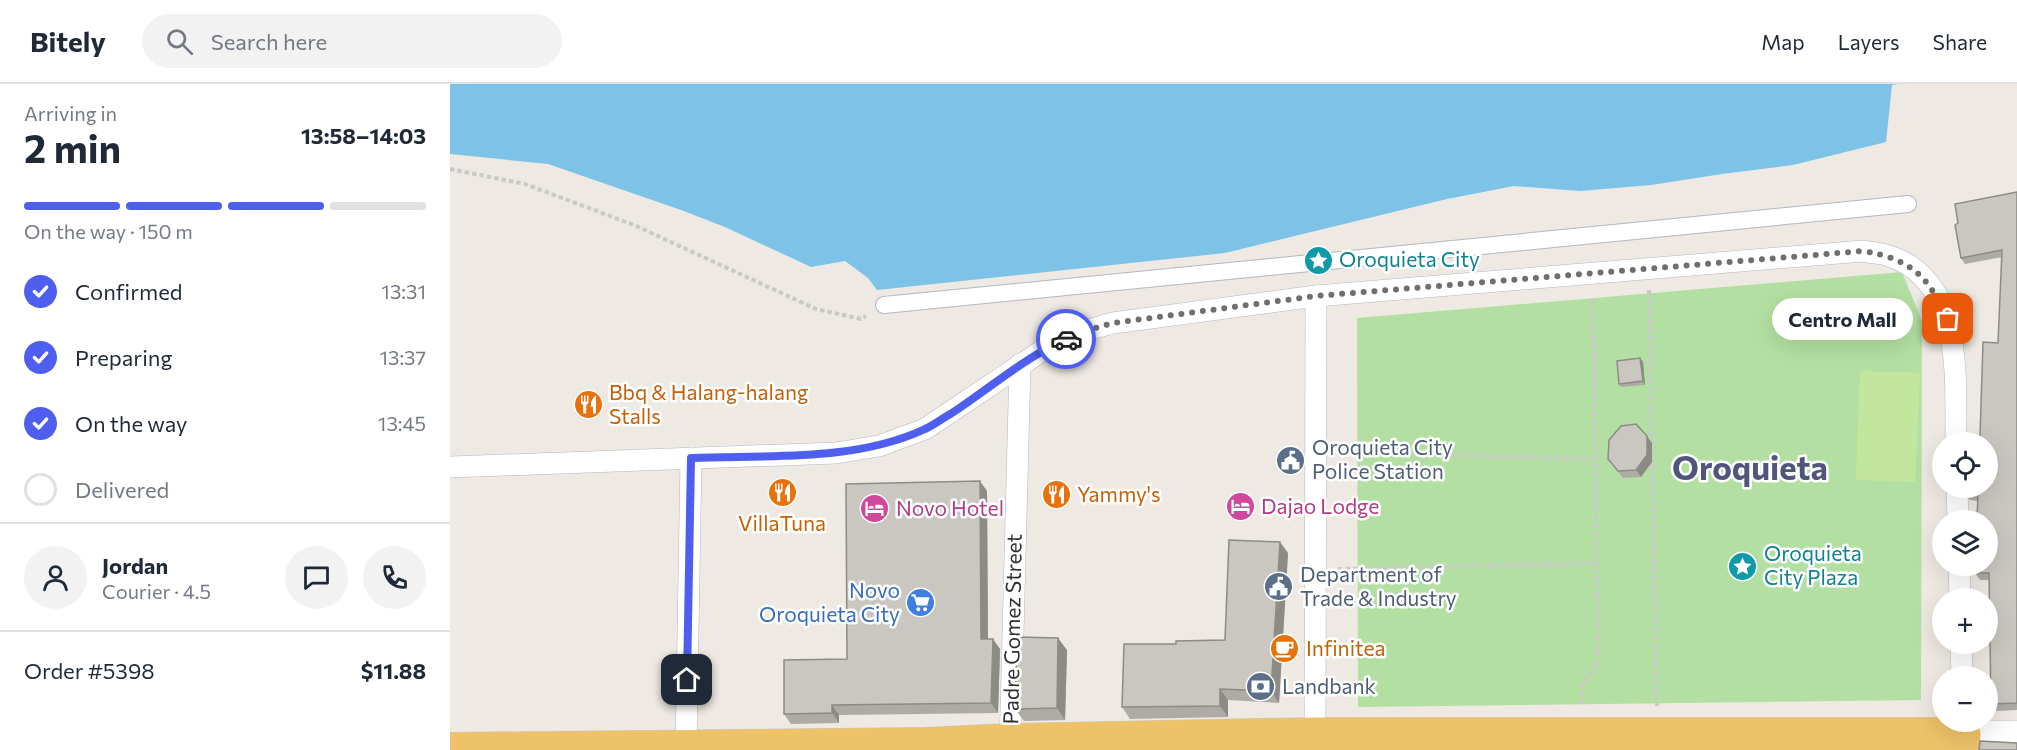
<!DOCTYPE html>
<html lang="en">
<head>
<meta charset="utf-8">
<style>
  :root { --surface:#fff; --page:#f2f2f3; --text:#1f2937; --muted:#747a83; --line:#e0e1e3; --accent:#4e5fef }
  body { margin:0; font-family:Commissioner,sans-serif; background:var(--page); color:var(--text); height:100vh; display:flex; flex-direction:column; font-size:22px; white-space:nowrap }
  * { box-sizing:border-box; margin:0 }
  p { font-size:20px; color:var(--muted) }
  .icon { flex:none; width:33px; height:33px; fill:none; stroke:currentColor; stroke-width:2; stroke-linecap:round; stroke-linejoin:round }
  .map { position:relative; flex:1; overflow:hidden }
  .details { display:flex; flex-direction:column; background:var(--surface); width:450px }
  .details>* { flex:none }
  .fabs { position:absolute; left:1482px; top:348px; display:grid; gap:12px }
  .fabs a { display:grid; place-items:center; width:66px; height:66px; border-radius:50%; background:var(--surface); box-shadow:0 6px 24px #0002; font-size:30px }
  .pin { position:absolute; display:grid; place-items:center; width:51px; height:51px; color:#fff; margin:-26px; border-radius:12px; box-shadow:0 3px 9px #0006 }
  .courier { position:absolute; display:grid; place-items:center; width:60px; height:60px; margin:-30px; border:4px solid #4e5fef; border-radius:50%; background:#fff; color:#222; box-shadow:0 2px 8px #0007 }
  .bubble { position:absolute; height:42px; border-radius:21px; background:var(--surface); box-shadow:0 6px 24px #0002; font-size:20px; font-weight:700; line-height:42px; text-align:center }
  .headline em { font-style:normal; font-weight:700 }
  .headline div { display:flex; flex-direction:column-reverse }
  .headline { display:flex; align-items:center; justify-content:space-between; height:102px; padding:0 24px }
  h1 { font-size:39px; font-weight:700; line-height:45px }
  .bar { display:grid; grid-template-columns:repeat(4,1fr); gap:9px 6px; align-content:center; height:72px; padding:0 24px }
  .bar i { height:8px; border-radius:4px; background:var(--line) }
  .bar .on { background:var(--accent) }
  .bar p { grid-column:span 4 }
  .line { display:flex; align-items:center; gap:15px; padding:0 24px; border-top:2px solid var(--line) }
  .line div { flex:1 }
  .round { display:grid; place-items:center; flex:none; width:63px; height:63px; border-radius:32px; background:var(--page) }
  ol { padding:0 24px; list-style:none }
  li { display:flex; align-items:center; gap:18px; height:66px }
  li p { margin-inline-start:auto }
  li .icon { padding:6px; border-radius:50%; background:var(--accent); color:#fff; stroke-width:4 }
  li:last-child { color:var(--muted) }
  li i { width:33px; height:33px; border:3px solid var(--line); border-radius:50% }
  header { display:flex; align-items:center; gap:36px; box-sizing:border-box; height:84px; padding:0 30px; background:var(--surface); border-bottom:2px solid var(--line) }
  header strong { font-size:28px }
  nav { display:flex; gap:33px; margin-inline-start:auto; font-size:21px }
  .search { width:420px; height:54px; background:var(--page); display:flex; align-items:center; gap:15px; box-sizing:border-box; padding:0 21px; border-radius:33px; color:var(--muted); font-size:22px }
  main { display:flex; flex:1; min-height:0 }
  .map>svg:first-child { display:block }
</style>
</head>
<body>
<header>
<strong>Bitely</strong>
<div class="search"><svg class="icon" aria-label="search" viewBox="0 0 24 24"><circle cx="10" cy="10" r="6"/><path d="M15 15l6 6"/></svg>Search here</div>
<nav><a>Map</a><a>Layers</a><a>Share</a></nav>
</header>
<main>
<section class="details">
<div class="headline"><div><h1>2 min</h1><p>Arriving in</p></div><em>13:58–14:03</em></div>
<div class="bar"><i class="on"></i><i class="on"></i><i class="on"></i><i></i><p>On the way · 150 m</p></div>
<ol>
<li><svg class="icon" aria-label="check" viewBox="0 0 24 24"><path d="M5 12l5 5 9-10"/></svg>Confirmed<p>13:31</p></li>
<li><svg class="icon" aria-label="check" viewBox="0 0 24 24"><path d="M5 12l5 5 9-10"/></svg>Preparing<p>13:37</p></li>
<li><svg class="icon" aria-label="check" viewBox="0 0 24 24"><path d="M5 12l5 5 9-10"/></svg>On the way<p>13:45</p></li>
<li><i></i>Delivered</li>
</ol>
<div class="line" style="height:108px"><a class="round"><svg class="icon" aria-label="person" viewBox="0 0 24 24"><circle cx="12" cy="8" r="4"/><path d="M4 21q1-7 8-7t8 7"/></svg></a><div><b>Jordan</b><p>Courier · 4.5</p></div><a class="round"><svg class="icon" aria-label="chat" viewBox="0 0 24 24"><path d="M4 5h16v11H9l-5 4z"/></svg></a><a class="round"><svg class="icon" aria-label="phone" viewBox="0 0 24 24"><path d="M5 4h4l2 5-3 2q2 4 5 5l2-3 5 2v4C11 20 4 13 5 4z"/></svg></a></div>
<div class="line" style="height:78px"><div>Order #5398</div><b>$11.88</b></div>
</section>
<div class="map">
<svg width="1567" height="666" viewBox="0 0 1567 666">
  <rect width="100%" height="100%" fill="#eee9e2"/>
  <polygon fill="#b3e0a2" points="1452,188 1472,237 1471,616 908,623 907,234"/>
  <polygon fill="#c3e69f" points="1410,287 1470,289 1465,398 1406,396"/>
  <polygon fill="#7dc3e8" points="0,0 1448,0 1442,1 1436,58 1343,81 1272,90 1201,101 1130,107 1064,102 997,115 775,169 427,206 418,194 395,177 361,183 275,143 231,126 98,80 0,70"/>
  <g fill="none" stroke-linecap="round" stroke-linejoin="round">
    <defs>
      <polyline id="pedestrian" points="434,221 1458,120"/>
      <g id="minor">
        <path d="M0,383l386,-14 43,-7 46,-17 124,-83 32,-14 32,-9 203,-27 547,-45c8,2 16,2 23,4 79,23 69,124 70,187"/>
        <polyline points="1507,404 1508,436"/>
        <polyline points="1509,482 1510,514"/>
        <polyline points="1511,560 1512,592"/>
        <polyline points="865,662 866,212"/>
        <polyline points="236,666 241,374"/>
        <polyline points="560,666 570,280"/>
      </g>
      <polyline id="tertiary" points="1514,650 1567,650"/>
      <polyline id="trunk" points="0,665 476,660 561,656 866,650 1514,650 1513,666"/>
    </defs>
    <use href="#pedestrian" stroke="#b5b6c0" stroke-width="18"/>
    <use href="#minor" stroke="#b5b6c0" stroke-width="22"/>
    <use href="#tertiary" stroke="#b5b6c0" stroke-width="28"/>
    <use href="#trunk" stroke="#c9c9c9" stroke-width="34"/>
    <g stroke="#c9c9c9" stroke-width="4" stroke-dasharray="4.5 3" stroke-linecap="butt">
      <polyline points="0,85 75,100 184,141 366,225 411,235 416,232"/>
      <polyline points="1199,206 1207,622"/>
      <polyline points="888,368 1145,375"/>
      <polyline points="888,485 1146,479"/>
      <polyline points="1132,619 1132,601 1148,579 1143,212"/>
    </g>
    <use href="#pedestrian" stroke="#fff" stroke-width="16"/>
    <use href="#minor" stroke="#fff" stroke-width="21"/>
    <use href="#tertiary" stroke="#fff" stroke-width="27"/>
    <use href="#trunk" stroke="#eec269" stroke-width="33"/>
  </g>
  <g fill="#aeaba5">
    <polygon points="1567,108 1567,626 1546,627 1541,620 1539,496 1530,496 1525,489 1528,417 1520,416 1515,410 1530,352 1548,259 1552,173 1515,180 1511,174"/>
    <polygon points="1193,278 1195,301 1171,303 1169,300"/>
    <polygon points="1202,359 1202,378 1191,393 1173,394 1158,375"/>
    <polygon points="537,407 538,555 550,565 548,629 389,631 389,639 341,640 334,630 397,575"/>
    <polygon points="838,469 829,619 778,616 778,633 680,635 672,623 726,560 775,556"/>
    <polygon points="617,566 615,636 574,637 565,625"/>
  </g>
  <g fill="#8d8b86">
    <polygon points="1190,274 1193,278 1195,301 1193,297"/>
    <polygon points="1197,352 1202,359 1202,378 1191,393 1186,386"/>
    <polygon points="530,397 537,407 538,565 531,555"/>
    <polygon points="830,458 838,469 829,619 821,607"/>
    <polygon points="608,554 617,566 615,636 607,624"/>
    <polygon points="543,555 550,565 548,629 541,619"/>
    <polygon points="770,605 778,616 778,633 770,622"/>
    <polygon points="382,621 389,631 389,639 382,629"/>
  </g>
  <g fill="#cac7c0" stroke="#8d8b86" stroke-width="1.5">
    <polygon points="1567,108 1567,619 1541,620 1539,489 1525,489 1526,482 1538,482 1538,436 1527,436 1528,410 1515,410 1515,404 1538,404 1538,358 1516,358 1516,352 1530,352 1533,258 1548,259 1552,166 1511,174 1505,141 1508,139 1505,120"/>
    <polygon points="1190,274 1193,297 1169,300 1167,277"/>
    <polygon points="1186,340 1197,352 1197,371 1186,386 1168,387 1158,375 1159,356 1171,342"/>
    <polygon points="530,397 531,555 543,555 541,619 382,621 382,629 334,630 334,576 397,575 396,400"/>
    <polygon points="779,456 830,458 821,607 770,605 770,622 672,623 674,560 726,560 726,557 775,556"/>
    <polygon points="567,553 608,554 607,624 565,625"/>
    <polygon points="1530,657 1567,659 1567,666 1529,666"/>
  </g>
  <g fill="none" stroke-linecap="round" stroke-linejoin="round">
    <path stroke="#716f6d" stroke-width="6" stroke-dasharray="0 10.8" d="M616,255l15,-7 32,-9 203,-27 547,-45c48,8 65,25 85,68"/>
    <path stroke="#4e5fef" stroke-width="8" d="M237,596l4,-222c76,-3 164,4 234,-29 9,-4 18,-11 27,-16 38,-25 72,-55 114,-74"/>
  </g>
  <defs>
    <symbol id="sight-disc" viewBox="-11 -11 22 22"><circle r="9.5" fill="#0f9aa8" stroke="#fff"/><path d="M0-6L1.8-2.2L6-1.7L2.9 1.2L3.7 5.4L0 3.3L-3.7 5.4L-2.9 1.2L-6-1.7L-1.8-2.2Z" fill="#fff"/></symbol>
    <symbol id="restaurant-disc" viewBox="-11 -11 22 22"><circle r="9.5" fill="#e8710a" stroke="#fff"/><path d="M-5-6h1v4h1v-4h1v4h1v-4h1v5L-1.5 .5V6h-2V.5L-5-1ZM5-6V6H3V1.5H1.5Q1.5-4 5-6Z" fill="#fff"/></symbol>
    <symbol id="civic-disc" viewBox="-11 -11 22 22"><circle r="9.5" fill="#5c6f8a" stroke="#fff"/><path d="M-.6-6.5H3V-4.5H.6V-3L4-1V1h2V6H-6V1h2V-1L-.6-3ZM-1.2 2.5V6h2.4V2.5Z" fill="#fff"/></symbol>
    <symbol id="hotel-disc" viewBox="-11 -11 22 22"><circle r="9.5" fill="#d1479c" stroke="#fff"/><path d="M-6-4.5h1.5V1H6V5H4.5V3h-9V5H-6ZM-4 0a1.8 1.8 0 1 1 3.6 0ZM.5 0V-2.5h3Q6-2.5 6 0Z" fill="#fff"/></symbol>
    <symbol id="supermarket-disc" viewBox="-11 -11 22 22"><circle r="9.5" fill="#3f7fe0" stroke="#fff"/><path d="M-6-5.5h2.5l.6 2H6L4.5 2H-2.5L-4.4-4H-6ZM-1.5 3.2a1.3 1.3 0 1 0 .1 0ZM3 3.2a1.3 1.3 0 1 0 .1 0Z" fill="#fff"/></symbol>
    <symbol id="cafe-disc" viewBox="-11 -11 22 22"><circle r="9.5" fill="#e8710a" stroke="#fff"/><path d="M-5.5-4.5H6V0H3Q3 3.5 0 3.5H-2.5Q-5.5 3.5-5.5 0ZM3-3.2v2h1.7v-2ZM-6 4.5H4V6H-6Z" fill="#fff"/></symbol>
    <symbol id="bank-disc" viewBox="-11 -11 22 22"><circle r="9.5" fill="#5c6f8a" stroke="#fff"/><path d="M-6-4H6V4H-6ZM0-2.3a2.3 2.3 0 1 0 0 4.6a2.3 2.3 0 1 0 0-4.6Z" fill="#fff"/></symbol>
  </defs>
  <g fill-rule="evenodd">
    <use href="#sight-disc" x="852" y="160" width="33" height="33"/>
    <use href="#restaurant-disc" x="122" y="304" width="33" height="33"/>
    <use href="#civic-disc" x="824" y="360" width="33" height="33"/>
    <use href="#restaurant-disc" x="316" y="392" width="33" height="33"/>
    <use href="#restaurant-disc" x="590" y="394" width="33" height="33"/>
    <use href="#hotel-disc" x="774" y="406" width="33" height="33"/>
    <use href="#hotel-disc" x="408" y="408" width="33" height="33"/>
    <use href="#sight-disc" x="1276" y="466" width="33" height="33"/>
    <use href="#civic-disc" x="812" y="486" width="33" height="33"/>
    <use href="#supermarket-disc" x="454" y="502" width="33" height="33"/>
    <use href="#cafe-disc" x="818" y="548" width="33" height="33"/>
    <use href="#bank-disc" x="794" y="586" width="33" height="33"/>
  </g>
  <g text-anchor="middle" stroke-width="5" stroke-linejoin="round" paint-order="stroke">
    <g font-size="21" fill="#0d838f" stroke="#fff" text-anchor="start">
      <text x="889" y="183">Oroquieta City</text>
      <text x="1314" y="477">Oroquieta<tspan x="1314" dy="24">City Plaza</tspan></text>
    </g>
    <g font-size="21" fill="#c56008" stroke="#fff" text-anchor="start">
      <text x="159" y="316">Bbq &amp; Halang-halang<tspan x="159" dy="24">Stalls</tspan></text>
      <text x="627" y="418">Yammy's</text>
      <text x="332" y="447" text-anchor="middle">VillaTuna</text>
      <text x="856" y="572">Infinitea</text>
    </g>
    <g font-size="21" fill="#4e5e75" stroke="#fff" text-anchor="start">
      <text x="862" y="371">Oroquieta City<tspan x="862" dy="24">Police Station</tspan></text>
      <text x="850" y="498">Department of<tspan x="850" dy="24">Trade &amp; Industry</tspan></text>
      <text x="832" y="610">Landbank</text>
    </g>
    <g font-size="21" fill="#b23c85" stroke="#fff" text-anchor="start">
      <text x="811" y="430">Dajao Lodge</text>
      <text x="446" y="432">Novo Hotel</text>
    </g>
    <g font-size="21" fill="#366cbe" stroke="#fff" text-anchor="end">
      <text x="450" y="514">Novo<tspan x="450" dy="24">Oroquieta City</tspan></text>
    </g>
    <g font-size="21" fill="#2e2e2e" stroke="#fff">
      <text transform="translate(563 545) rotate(-89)" y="7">Padre Gomez Street</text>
    </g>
    <g font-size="33" font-weight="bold" fill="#50557c" stroke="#fff">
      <text x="1300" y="396">Oroquieta</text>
    </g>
  </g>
</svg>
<div class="fabs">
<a><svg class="icon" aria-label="locate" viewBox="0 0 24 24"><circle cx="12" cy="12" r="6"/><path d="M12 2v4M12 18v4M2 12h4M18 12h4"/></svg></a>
<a><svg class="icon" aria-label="layers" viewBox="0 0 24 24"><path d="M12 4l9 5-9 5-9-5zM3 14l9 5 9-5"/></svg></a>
<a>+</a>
<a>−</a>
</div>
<div class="pin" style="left:1498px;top:235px;background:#ea580c"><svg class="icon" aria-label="bag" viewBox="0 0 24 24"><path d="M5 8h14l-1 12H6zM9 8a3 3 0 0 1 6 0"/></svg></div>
<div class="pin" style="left:237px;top:596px;background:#1f2937"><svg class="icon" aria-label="home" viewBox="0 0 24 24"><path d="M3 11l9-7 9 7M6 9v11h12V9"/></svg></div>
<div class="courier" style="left:616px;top:255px"><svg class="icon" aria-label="car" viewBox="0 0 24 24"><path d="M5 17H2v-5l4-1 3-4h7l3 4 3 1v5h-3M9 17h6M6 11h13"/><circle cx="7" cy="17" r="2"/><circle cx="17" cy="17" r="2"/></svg></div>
<div class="bubble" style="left:1322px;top:214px;width:141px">Centro Mall</div>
</div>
</main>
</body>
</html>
